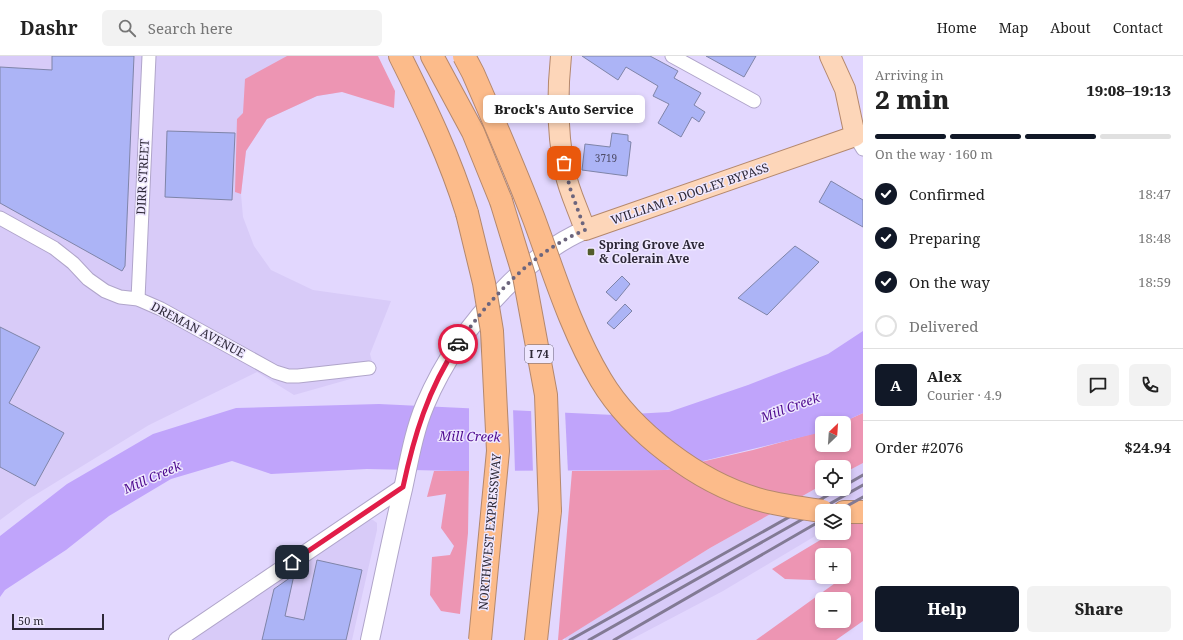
<!DOCTYPE html>
<html lang="en">
<head>
<meta charset="utf-8">
<style>
  :root { --surface:#fff; --page:#f2f2f2; --text:#222; --muted:#767676; --line:#e0e0e0; --accent:#111827 }
  body { margin:0; font-family:"Noto Serif",serif; background:var(--page); color:var(--text); height:100vh; display:flex; flex-direction:column; font-size:15px; white-space:nowrap }
  * { box-sizing:border-box; margin:0 }
  p { font-size:13px; color:var(--muted) }
  .icon { flex:none; width:22px; height:22px; fill:none; stroke:currentColor; stroke-width:2; stroke-linecap:round; stroke-linejoin:round }
  .map { position:relative; flex:1; overflow:hidden }
  .sheet { display:flex; flex-direction:column; background:var(--surface); width:320px }
  .sheet>* { flex:none }
  .needle { width:26px; rotate:25deg }
  .fabs { position:absolute; left:815px; top:360px; display:grid; gap:8px }
  .fabs a { display:grid; place-items:center; width:36px; height:36px; border-radius:6px; background:var(--surface); box-shadow:0 2px 6px #0003; font-size:20px }
  .scale { position:absolute; left:12px; bottom:10px; width:92px; box-sizing:border-box; padding-left:4px; border:2px solid #2d2837; border-top:0; font-size:11px; line-height:14px; white-space:nowrap; color:#2d2837; -webkit-text-stroke:3px #eee7ff; paint-order:stroke }
  .pin { position:absolute; display:grid; place-items:center; width:34px; height:34px; color:#fff; margin:-17px; border-radius:8px; box-shadow:0 2px 6px #0006 }
  .courier { position:absolute; display:grid; place-items:center; width:40px; height:40px; margin:-20px; border:3px solid #e11d48; border-radius:50%; background:#fff; color:#222; box-shadow:0 1px 5px #0007 }
  .bubble { position:absolute; height:28px; border-radius:6px; background:var(--surface); box-shadow:0 2px 6px #0003; font-size:13px; font-weight:800; line-height:28px; text-align:center }
  .headline em { font-style:normal; font-weight:800 }
  .headline div { display:flex; flex-direction:column-reverse }
  .headline { display:flex; align-items:center; justify-content:space-between; height:68px; padding:0 12px }
  h1 { font-size:26px; font-weight:800; line-height:30px }
  .bar { display:grid; grid-template-columns:repeat(4,1fr); gap:6px 4px; align-content:center; height:48px; padding:0 12px }
  .bar i { height:5px; border-radius:3px; background:var(--line) }
  .bar .active { background:var(--accent) }
  .bar p { grid-column:span 4 }
  .line { display:flex; align-items:center; gap:10px; padding:0 12px; border-top:1px solid var(--line) }
  .line div { flex:1 }
  .round { display:grid; place-items:center; flex:none; width:42px; height:42px; border-radius:6px; background:var(--page) }
  ol { padding:0 12px; list-style:none }
  li { display:flex; align-items:center; gap:12px; height:44px }
  li p { margin-inline-start:auto }
  li .icon { padding:4px; border-radius:50%; background:var(--accent); color:#fff; stroke-width:4 }
  li:last-child { color:var(--muted) }
  li i { width:22px; height:22px; border:2px solid var(--line); border-radius:50% }
  .cta { display:flex; gap:8px; margin-top:auto; padding:8px 12px }
  .cta a { flex:1; height:46px; border-radius:6px; background:var(--accent); color:#fff; font-size:16px; font-weight:800; line-height:46px; text-align:center }
  .cta a+a { background:var(--page); color:var(--text) }
  header { display:flex; align-items:center; gap:24px; box-sizing:border-box; height:56px; padding:0 20px; background:var(--surface); border-bottom:1px solid var(--line) }
  header strong { font-size:19px }
  nav { display:flex; gap:22px; margin-inline-start:auto; font-size:14px }
  .search { width:280px; height:36px; background:var(--page); display:flex; align-items:center; gap:10px; box-sizing:border-box; padding:0 14px; border-radius:6px; color:var(--muted); font-size:15px }
  main { display:flex; flex:1; min-height:0 }
  .map>svg:first-child { display:block }
</style>
</head>
<body>
<header>
<strong>Dashr</strong>
<div class="search"><svg class="icon" aria-label="search" viewBox="0 0 24 24"><circle cx="10" cy="10" r="6"/><path d="M15 15l6 6"/></svg>Search here</div>
<nav><a>Home</a><a>Map</a><a>About</a><a>Contact</a></nav>
</header>
<main>
<div class="map">
<svg width="863" height="584" viewBox="0 0 863 584">
  <rect width="100%" height="100%" fill="#e2d7fe"/>
  <g fill="#d8cbf8">
    <polygon points="0,0 323,0 335,37 317,40 267,63 246,95 241,138 243,161 254,190 271,214 313,234 391,245 370,298 375,316 294,339 257,316 149,369 27,444 0,464"/>
    <polygon points="863,407 863,452 822,455 822,476 723,535 630,584 565,584 565,581 710,492 822,429 822,433 844,433 844,417"/>
    <polygon points="368,463 373,464 377,467 377,474 352,584 189,584"/>
  </g>
  <g fill="#ed95b3" fill-rule="evenodd">
    <polygon points="287,0 378,0 395,35 394,52 342,36 317,40 267,63 246,95 241,138 235,136 237,63 243,57 245,23"/>
    <polygon points="863,357 863,407 844,417 844,411 822,411 822,429 710,492 562,584 558,584 572,415 666,414 753,394 822,375 822,389 844,389 844,367 841,367"/>
    <polygon points="434,415 469,415 468,477 460,558 441,555 430,539 432,501 450,499 454,490 441,472 446,438 427,441"/>
    <path d="M863,459v106l-27,19h-80l82,-59 -53,-2 -13,-10 60,-36h12v-7zM822,499h22v22h-22zM822,543h22v22h-22z"/>
  </g>
  <polygon fill="#c0a4fb" points="863,275 863,357 841,367 822,367 822,375 814,378 666,414 458,415 367,413 271,418 232,405 171,423 109,460 66,494 5,534 0,541 0,480 67,428 153,378 236,352 379,348 614,359 669,356 748,329 828,298"/>
  <g fill="#e2d7fe">
    <polygon points="469,350 513,352 515,417 469,417"/>
    <polygon points="531,353 565,355 568,417 533,417"/>
  </g>
  <g fill="#acb4f6" stroke="#7f84a8">
    <polygon points="52,0 134,0 125,210 122,215 0,147 0,11 52,14"/>
    <polygon points="582,0 650,0 678,15 674,22 701,37 694,49 705,56 699,66 692,61 681,81 658,67 669,48 653,40 658,30 626,11 618,24"/>
    <polygon points="706,0 756,0 744,21"/>
    <polygon points="167,75 235,77 232,144 165,141"/>
    <polygon points="612,77 628,79 628,85 631,86 627,120 582,114 585,88 610,91"/>
    <polygon points="831,125 863,144 863,171 819,146"/>
    <polygon points="795,190 819,206 767,259 738,242"/>
    <polygon points="622,220 630,228 616,245 606,236"/>
    <polygon points="625,248 632,255 614,273 607,267"/>
    <polygon points="0,271 40,291 9,347 64,377 35,430 0,411"/>
    <polygon points="317,504 362,514 346,584 262,584 274,533 294,519 285,560 304,564"/>
  </g>
  <g fill="none" stroke-linecap="round" stroke-linejoin="round">
    <defs>
      <g id="minor">
        <polyline points="672,0 754,45"/>
        <polyline points="855,80 863,93"/>
        <polyline points="0,162 54,192 73,207 88,223 105,235 120,241 138,243 161,253 275,316 288,320 298,320 369,312"/>
        <polyline points="138,243 149,0"/>
      </g>
      <polyline id="tertiary" points="177,584 403,431"/>
      <path id="secondary" d="M370,584c11,-50 21,-101 33,-151 6,-28 11,-58 22,-84 19,-45 46,-83 80,-117 24,-24 49,-45 80,-58"/>
      <path id="primary" d="M561,0c-4,39 -4,78 4,116 4,20 14,39 20,58l270,-94 -10,-47 -15,-33"/>
      <g id="motorway">
        <path d="M400,0c26,52 50,102 67,157"/>
        <polyline points="432,0 473,76 501,145"/>
        <polyline points="844,456 863,456"/>
        <polyline points="536,584 550,455"/>
      </g>
    </defs>
    <use href="#minor" stroke="#b0a5ca" stroke-width="15"/>
    <use href="#tertiary" stroke="#b0a5ca" stroke-width="18"/>
    <use href="#secondary" stroke="#b0a5ca" stroke-width="20"/>
    <use href="#primary" stroke="#b4886d" stroke-width="22"/>
    <use href="#motorway" stroke="#b4886d" stroke-width="24"/>
    <use href="#minor" stroke="#fff" stroke-width="13"/>
    <use href="#tertiary" stroke="#fff" stroke-width="16"/>
    <use href="#secondary" stroke="#fff" stroke-width="18"/>
    <use href="#primary" stroke="#fdd6b9" stroke-width="20"/>
    <use href="#motorway" stroke="#fcbb8a" stroke-width="22"/>
    <g stroke="#827a94" stroke-width="3">
      <polyline points="844,430 863,419"/>
      <polyline points="838,455 863,441"/>
      <polyline points="570,584 839,433"/>
      <polyline points="589,584 863,429"/>
      <polyline points="614,584 822,464"/>
    </g>
    <defs>
      <g id="motorway-bridge">
        <path d="M464,0l9,17c21,48 42,96 61,146 20,54 37,111 67,161 31,52 97,102 156,119 21,6 43,9 65,12"/>
        <polyline points="501,145 524,220 546,339 550,455"/>
        <polyline points="467,157 484,227 492,275 498,395 480,584"/>
      </g>
    </defs>
    <use href="#motorway-bridge" stroke="#b4886d" stroke-width="24" stroke-linecap="butt"/>
    <use href="#motorway-bridge" stroke="#fcbb8a" stroke-width="22"/>
  </g>
  <g fill="none" stroke-linecap="round" stroke-linejoin="round">
    <path stroke="#6c657d" stroke-width="4" stroke-dasharray="0 7.2" d="M458,288c32,-46 74,-92 127,-114l-15,-42 -6,-25"/>
    <path stroke="#e11d48" stroke-width="5" d="M292,506l111,-75c11,-51 25,-98 55,-143"/>
  </g>
  <rect fill="#525c2b" stroke="#eee7ff" stroke-width="1.5" x="587" y="192" width="8" height="8" rx="2"/>
  <g text-anchor="middle" stroke-width="3" stroke-linejoin="round" paint-order="stroke">
    <g font-size="10" fill="#4d4b67">
      <text x="606" y="106">3719</text>
    </g>
    <rect fill="#eee7ff" stroke="#676173" stroke-width="1" x="525" y="289" width="28" height="18" rx="3"/>
    <g font-size="11" font-weight="bold" fill="#2d2837">
      <text x="539" y="302">I 74</text>
    </g>
    <g font-size="12" fill="#2d2837" stroke="#eee7ff">
      <text transform="translate(143 121) rotate(-87)" y="4">DIRR STREET</text>
      <text transform="translate(690 138) rotate(-19)" y="4">WILLIAM P. DOOLEY BYPASS</text>
      <text transform="translate(198 274) rotate(28)" y="4">DREMAN AVENUE</text>
      <text transform="translate(490 476) rotate(-85)" y="4">NORTHWEST EXPRESSWAY</text>
    </g>
    <g font-size="12" font-weight="bold" fill="#2d2837" stroke="#eee7ff" text-anchor="start">
      <text x="599" y="193">Spring Grove Ave<tspan x="599" dy="14">&amp; Colerain Ave</tspan></text>
    </g>
    <g font-size="13" font-style="italic" fill="#4d098e" stroke="#eee7ff">
      <text transform="translate(790 351) rotate(-20)" y="5">Mill Creek</text>
      <text transform="translate(470 380) rotate(1)" y="5">Mill Creek</text>
      <text transform="translate(152 421) rotate(-24)" y="5">Mill Creek</text>
    </g>
  </g>
</svg>
<div class="fabs">
<a><svg class="needle" viewBox="-14 -14 28 28"><path d="M0-13l5 13h-10z" fill="#e53935"/><path d="M0 13l5-13h-10z" fill="#767676"/></svg></a>
<a><svg class="icon" aria-label="locate" viewBox="0 0 24 24"><circle cx="12" cy="12" r="6"/><path d="M12 2v4M12 18v4M2 12h4M18 12h4"/></svg></a>
<a><svg class="icon" aria-label="layers" viewBox="0 0 24 24"><path d="M12 4l9 5-9 5-9-5zM3 14l9 5 9-5"/></svg></a>
<a>+</a>
<a>−</a>
</div>
<div class="scale">50 m</div>
<div class="pin" style="left:564px;top:107px;background:#ea580c"><svg class="icon" aria-label="bag" viewBox="0 0 24 24"><path d="M5 8h14l-1 12H6zM9 8a3 3 0 0 1 6 0"/></svg></div>
<div class="pin" style="left:292px;top:506px;background:#1f2937"><svg class="icon" aria-label="home" viewBox="0 0 24 24"><path d="M3 11l9-7 9 7M6 9v11h12V9"/></svg></div>
<div class="courier" style="left:458px;top:288px"><svg class="icon" aria-label="car" viewBox="0 0 24 24"><path d="M5 17H2v-5l4-1 3-4h7l3 4 3 1v5h-3M9 17h6M6 11h13"/><circle cx="7" cy="17" r="2"/><circle cx="17" cy="17" r="2"/></svg></div>
<div class="bubble" style="left:483px;top:39px;width:162px">Brock's Auto Service</div>
</div>
<section class="sheet">
<div class="headline"><div><h1>2 min</h1><p>Arriving in</p></div><em>19:08–19:13</em></div>
<div class="bar"><i class="active"></i><i class="active"></i><i class="active"></i><i></i><p>On the way · 160 m</p></div>
<ol>
<li><svg class="icon" aria-label="check" viewBox="0 0 24 24"><path d="M5 12l5 5 9-10"/></svg>Confirmed<p>18:47</p></li>
<li><svg class="icon" aria-label="check" viewBox="0 0 24 24"><path d="M5 12l5 5 9-10"/></svg>Preparing<p>18:48</p></li>
<li><svg class="icon" aria-label="check" viewBox="0 0 24 24"><path d="M5 12l5 5 9-10"/></svg>On the way<p>18:59</p></li>
<li><i></i>Delivered</li>
</ol>
<div class="line" style="height:72px"><b class="round" style="background:var(--accent);color:#fff">A</b><div><b>Alex</b><p>Courier · 4.9</p></div><a class="round"><svg class="icon" aria-label="chat" viewBox="0 0 24 24"><path d="M4 5h16v11H9l-5 4z"/></svg></a><a class="round"><svg class="icon" aria-label="phone" viewBox="0 0 24 24"><path d="M5 4h4l2 5-3 2q2 4 5 5l2-3 5 2v4C11 20 4 13 5 4z"/></svg></a></div>
<div class="line" style="height:52px"><div>Order #2076</div><b>$24.94</b></div>
<div class="cta"><a>Help</a><a>Share</a></div>
</section>
</main>
</body>
</html>
